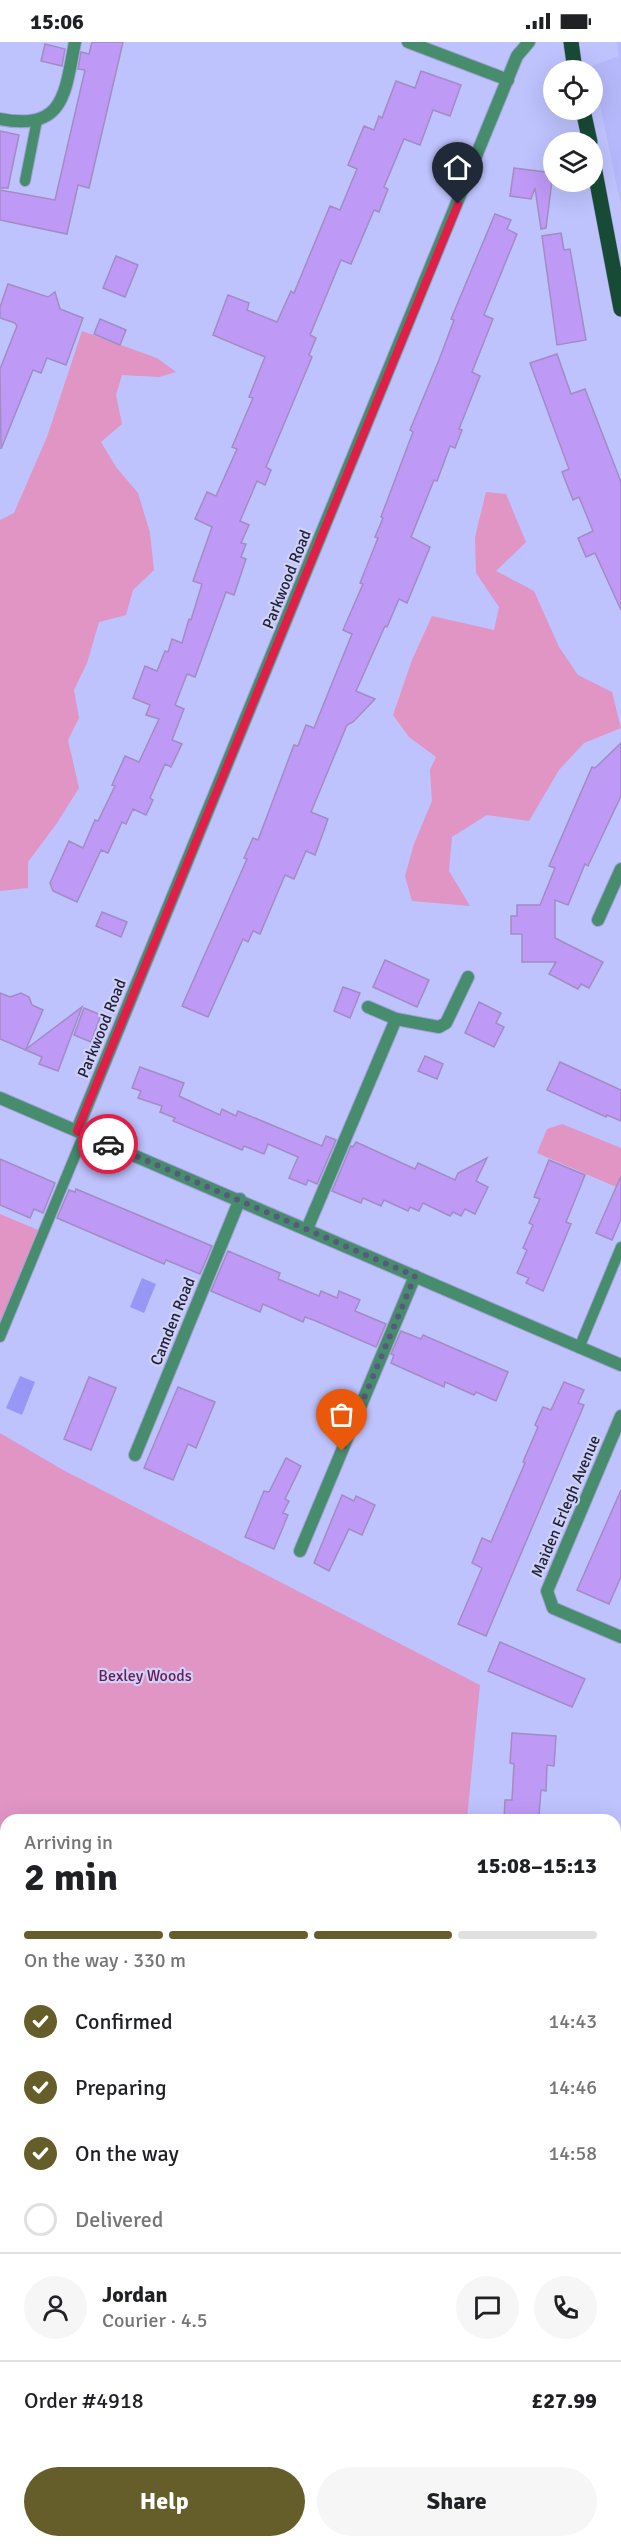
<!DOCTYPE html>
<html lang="en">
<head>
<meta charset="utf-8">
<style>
  :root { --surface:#fff; --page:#f6f6f6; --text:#202124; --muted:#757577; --line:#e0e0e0; --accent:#655e2a }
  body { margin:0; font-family:Signika,sans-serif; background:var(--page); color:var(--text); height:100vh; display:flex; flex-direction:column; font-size:22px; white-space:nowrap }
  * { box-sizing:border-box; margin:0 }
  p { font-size:20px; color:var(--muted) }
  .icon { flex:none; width:33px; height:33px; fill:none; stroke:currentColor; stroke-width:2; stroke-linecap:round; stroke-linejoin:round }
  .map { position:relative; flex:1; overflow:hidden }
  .sheet { position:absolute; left:0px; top:1772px; width:621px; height:734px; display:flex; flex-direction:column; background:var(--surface); border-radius:18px 18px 0 0; box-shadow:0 6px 24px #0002 }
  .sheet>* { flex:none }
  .tools { position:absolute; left:543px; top:18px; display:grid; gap:12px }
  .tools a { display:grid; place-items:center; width:60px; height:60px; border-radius:50%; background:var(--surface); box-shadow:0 6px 24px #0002; font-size:30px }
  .pin { position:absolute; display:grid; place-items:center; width:51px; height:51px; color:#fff; margin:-62px -26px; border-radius:50% 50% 50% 0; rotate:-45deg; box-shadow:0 0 6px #0007 }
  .pin .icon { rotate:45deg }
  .courier { position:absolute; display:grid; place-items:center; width:60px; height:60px; margin:-30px; border:4px solid #e11d48; border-radius:50%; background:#fff; color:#222; box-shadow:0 2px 8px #0007 }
  .summary em { font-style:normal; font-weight:800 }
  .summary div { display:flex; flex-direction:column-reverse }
  .summary { display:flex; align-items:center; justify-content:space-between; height:102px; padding:0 24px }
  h1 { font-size:39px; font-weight:800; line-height:45px }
  .bar { display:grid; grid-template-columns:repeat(4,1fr); gap:9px 6px; align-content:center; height:72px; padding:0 24px }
  .bar i { height:8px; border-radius:4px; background:var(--line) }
  .bar .selected { background:var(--accent) }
  .bar p { grid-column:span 4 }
  .line { display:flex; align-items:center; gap:15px; padding:0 24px; border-top:2px solid var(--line) }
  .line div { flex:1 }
  .round { display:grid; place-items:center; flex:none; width:63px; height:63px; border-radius:32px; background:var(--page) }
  ol { padding:0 24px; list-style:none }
  li { display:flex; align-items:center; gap:18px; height:66px }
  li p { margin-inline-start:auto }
  li .icon { padding:6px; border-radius:50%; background:var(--accent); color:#fff; stroke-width:4 }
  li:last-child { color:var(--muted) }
  li i { width:33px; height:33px; border:3px solid var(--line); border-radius:50% }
  .button { display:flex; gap:12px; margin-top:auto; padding:12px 24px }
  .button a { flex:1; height:69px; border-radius:36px; background:var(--accent); color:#fff; font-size:24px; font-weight:800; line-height:69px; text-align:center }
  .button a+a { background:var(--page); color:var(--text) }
  .status { display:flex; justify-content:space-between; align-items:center; height:42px; padding:0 30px; background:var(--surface); direction:ltr }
  .status svg { height:16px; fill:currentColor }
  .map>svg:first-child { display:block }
</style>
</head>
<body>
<div class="status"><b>15:06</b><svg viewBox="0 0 49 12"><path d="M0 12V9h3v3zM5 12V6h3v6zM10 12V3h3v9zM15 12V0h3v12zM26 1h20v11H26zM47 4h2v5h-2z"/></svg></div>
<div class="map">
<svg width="621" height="2504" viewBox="0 0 621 2504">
  <rect width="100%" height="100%" fill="#bec2fd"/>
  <polygon fill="#b5b8fa" points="617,0 621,0 621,163 592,24 619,14"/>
  <g fill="#e095c4">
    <polygon points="82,289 157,316 176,330 159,335 122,333 116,353 122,382 101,400 116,425 138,451 150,491 154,528 133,548 126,573 99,580 87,621 74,648 79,676 68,698 79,746 57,781 28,820 28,846 0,849 0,478 14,471 47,395"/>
    <polygon points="486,450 506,452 526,500 496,529 534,549 559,605 578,633 612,650 621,686 584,701 559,728 529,779 487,773 452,795 449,829 470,864 412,859 405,834 414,802 432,759 430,728 436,715 409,695 393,673 412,618 432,574 494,588 499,565 476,531 475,495"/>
    <polygon points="562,1082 621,1106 621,1147 537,1111 547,1087"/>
    <polygon points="0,1172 45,1191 0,1292"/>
    <polygon points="0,1391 63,1428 480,1643 467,1777 6,1778 6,2499 184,2499 182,2504 0,2504"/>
    <polygon points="326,2499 608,2499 621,2500 621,2504 339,2504"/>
  </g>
  <g fill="#9798f6">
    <polygon points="142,1236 156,1242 144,1271 130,1265"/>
    <polygon points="20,1334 35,1340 22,1373 6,1366"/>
  </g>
  <g fill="#bf99f6" stroke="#a28cc3" stroke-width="1.5">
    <polygon points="92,0 123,0 89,146 78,143 67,192 0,178 0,148 55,158 85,28 78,27 81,10 89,12"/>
    <polygon points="45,2 65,7 62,24 41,19"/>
    <polygon points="421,29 461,43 450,74 433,68 420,103 404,97 384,145 388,147 379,170 374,168 351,222 341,218 310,293 316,296 309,313 312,315 266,425 271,428 265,443 257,439 240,479 249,483 241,501 246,502 241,515 246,517 234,553 226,550 195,635 187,632 175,663 184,667 172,698 182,702 171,725 165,722 150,756 153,758 146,773 133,767 126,782 122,780 108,811 101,808 77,860 53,849 50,841 69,799 83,806 95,778 98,779 115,744 112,743 125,714 139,720 159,677 146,673 150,663 133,656 145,624 157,629 165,609 168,610 172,597 182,601 189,577 191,578 202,542 193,539 212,485 195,477 207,450 216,454 237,407 232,405 253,356 249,355 265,315 213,293 228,253 249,261 247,268 277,280 291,249 294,251 330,164 340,168 357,127 348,123 364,84 374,88 379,74 382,76 396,39 415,46"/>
    <polygon points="0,89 19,93 8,146 0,146"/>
    <polygon points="514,126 553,131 546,186 541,187 535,146 531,157 510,154"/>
    <polygon points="495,172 511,178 507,187 517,192 484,273 493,277 472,330 480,334 459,387 462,388 455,406 450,404 437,439 434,438 411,495 430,505 407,561 399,557 387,585 385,584 356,649 375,657 353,680 347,683 311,770 328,777 315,813 306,809 294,837 285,833 260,892 253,889 248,900 243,897 208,975 182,964 247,817 244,816 253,796 258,798 294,703 298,704 306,683 314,686 352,592 343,588 363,542 360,541 378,496 375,495 383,476 381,475 413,390 410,388 439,318 454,278 451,277"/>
    <polygon points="561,191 564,208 570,207 586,298 557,303 542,194"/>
    <polygon points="116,214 138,223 125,255 103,246"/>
    <polygon points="8,242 48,255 55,250 60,267 83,276 66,323 47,316 41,331 33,328 1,407 0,327 17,284 15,281 0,276 0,265"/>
    <polygon points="100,277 126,288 120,303 94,292"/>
    <polygon points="557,312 571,352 585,347 621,440 621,568 595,511 586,515 578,496 593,489 579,455 573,458 562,430 569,427 530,321"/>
    <polygon points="621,701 621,754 588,824 585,822 568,863 555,858 555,896 603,920 589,946 581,942 578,947 549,932 556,920 522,920 522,892 511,892 511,874 517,874 517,863 540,863 555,826 549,824 592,725 595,726"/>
    <polygon points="102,870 127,880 121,895 96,884"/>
    <polygon points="385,918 429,938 417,965 373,945"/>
    <polygon points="343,945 360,951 350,976 334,969"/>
    <polygon points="0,951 10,955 21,951 29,955 32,963 43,968 26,1007 82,965 58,1029 39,1022 42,1015 0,997"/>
    <polygon points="479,960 501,971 496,981 504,985 494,1005 465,991"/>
    <polygon points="84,966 101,973 91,1000 74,993"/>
    <polygon points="425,1014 443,1022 437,1037 418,1029"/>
    <polygon points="560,1020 621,1048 621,1079 607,1073 606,1075 547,1048"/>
    <polygon points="140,1025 184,1041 179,1054 220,1073 222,1067 236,1074 238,1069 322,1104 326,1094 336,1098 317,1142 308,1138 306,1143 289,1136 298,1115 268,1102 264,1112 244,1104 242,1108 173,1079 175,1076 160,1070 162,1064 138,1056 141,1049 132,1046"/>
    <polygon points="356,1100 415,1127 418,1121 455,1138 458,1131 487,1116 476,1139 488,1145 475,1172 465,1167 461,1174 453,1170 450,1174 423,1161 419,1169 410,1165 408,1169 384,1158 381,1164 363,1156 361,1161 332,1149 351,1104 353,1105"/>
    <polygon points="0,1117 55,1141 43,1171 34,1167 30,1176 0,1163"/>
    <polygon points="549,1118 585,1133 566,1180 571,1182 543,1249 526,1241 529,1236 517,1231 527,1208 523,1206 533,1183 529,1181 540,1157 534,1155"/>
    <polygon points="621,1134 621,1177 612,1198 596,1191"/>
    <polygon points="76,1147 212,1204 200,1232 166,1218 164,1222 57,1176 69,1148 75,1150"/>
    <polygon points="228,1209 280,1231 278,1237 319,1254 321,1249 337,1256 339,1249 360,1258 355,1269 386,1282 376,1305 316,1279 305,1275 303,1280 263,1262 260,1270 211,1249"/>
    <polygon points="401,1289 421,1297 423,1293 508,1330 496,1359 476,1350 474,1353 445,1340 444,1345 391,1321 394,1313 391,1312"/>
    <polygon points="89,1335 116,1346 91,1408 64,1397"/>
    <polygon points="564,1340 584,1348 578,1361 584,1363 486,1594 458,1582 482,1526 472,1521 482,1496 491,1500 525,1421 523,1420 538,1385 535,1383 543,1365 551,1368"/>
    <polygon points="178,1345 215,1360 196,1406 188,1402 173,1438 144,1426"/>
    <polygon points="286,1416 301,1424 285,1457 289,1459 283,1471 288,1473 274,1507 245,1495 264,1449 269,1450"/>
    <polygon points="621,1448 621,1535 609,1562 577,1548"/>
    <polygon points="342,1453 354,1459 356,1454 375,1463 362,1493 349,1487 329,1529 314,1521"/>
    <polygon points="500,1600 585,1637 572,1665 488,1629"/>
    <polygon points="512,1691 556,1694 554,1724 547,1723 546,1749 541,1748 539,1774 534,1774 534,1778 504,1778 505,1758 512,1758 514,1722 510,1721"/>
  </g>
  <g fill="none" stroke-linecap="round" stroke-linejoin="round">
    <defs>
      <g id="service">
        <polyline points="25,139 37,78"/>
        <polyline points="0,1295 84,1092"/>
        <polyline points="579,1306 621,1205"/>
      </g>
      <g id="minor">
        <polyline points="408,0 508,38"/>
        <path d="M0,77c65,13 65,-27 75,-77"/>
        <polyline points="598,878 621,827"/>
        <polyline points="396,977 439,985 446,981 468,935"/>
        <polyline points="0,1056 621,1323"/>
        <polyline points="77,1088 517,14 529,0"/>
        <polyline points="307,1187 396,977 368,965"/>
        <polyline points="621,1374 547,1549 553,1566 621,1595"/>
        <polyline points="135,1413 240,1157"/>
        <polyline points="300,1509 415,1234"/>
        <polyline points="615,2223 621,2223"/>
      </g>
      <g id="primary">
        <polyline points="571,0 575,28"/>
        <polyline points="583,68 590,100"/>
        <polyline points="592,114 621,267"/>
      </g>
    </defs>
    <use href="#service" stroke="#9fa2d6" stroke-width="12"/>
    <use href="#minor" stroke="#9fa2d6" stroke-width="14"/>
    <use href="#primary" stroke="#9fa2d6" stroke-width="16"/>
    <use href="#service" stroke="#478d6d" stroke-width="10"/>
    <use href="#minor" stroke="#478d6d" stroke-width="12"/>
    <use href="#primary" stroke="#184b36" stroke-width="15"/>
  </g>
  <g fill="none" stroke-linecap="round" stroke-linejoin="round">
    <polyline stroke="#585a7d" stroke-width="6" stroke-dasharray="0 10.8" points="108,1102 415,1234 342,1409"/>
    <polyline stroke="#e11d48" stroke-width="8" points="108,1102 77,1089 458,162"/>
  </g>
  <g text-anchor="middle" stroke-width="4.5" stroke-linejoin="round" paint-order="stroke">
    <g font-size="16" fill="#212238" stroke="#cfd1f6">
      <text transform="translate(286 537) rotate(-68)" y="6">Parkwood Road</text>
      <text transform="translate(101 986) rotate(-68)" y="6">Parkwood Road</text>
      <text transform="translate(172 1279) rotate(-68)" y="6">Camden Road</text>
      <text transform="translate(565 1464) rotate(-67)" y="6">Maiden Erlegh Avenue</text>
    </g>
    <g font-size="16" fill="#6c1954" stroke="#cfd1f6">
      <text x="145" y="1639">Bexley Woods</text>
    </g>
  </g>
</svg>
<div class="tools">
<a><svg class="icon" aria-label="locate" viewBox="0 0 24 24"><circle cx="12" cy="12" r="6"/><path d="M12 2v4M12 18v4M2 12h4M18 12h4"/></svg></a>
<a><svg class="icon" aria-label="layers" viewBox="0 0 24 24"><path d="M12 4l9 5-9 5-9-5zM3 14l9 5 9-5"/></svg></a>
</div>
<div class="pin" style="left:342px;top:1409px;background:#ea580c"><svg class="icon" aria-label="bag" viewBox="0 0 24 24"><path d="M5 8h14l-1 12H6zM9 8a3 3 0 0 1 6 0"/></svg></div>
<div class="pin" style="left:458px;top:162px;background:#1f2937"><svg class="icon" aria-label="home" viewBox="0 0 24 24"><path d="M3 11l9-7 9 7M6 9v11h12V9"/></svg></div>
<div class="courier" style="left:108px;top:1102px"><svg class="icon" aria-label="car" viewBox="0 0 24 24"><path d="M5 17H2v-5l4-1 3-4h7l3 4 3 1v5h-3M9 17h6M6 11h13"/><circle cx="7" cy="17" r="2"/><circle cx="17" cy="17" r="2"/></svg></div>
<section class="sheet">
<div class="summary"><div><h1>2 min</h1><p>Arriving in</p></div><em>15:08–15:13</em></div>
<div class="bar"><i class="selected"></i><i class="selected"></i><i class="selected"></i><i></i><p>On the way · 330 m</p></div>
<ol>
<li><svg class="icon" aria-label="check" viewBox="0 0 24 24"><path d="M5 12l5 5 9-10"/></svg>Confirmed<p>14:43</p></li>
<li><svg class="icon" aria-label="check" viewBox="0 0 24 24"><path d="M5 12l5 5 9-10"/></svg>Preparing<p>14:46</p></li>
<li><svg class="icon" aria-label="check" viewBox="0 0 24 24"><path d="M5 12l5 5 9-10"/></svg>On the way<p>14:58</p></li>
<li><i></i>Delivered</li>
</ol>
<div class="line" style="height:108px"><a class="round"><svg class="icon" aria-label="person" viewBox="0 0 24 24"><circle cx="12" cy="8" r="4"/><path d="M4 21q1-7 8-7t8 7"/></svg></a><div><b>Jordan</b><p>Courier · 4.5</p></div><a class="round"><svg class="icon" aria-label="chat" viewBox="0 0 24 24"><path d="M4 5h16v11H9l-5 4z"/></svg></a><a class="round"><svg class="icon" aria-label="phone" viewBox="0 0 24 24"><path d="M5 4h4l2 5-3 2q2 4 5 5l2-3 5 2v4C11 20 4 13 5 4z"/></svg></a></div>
<div class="line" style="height:78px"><div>Order #4918</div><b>£27.99</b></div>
<div class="button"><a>Help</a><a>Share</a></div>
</section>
</div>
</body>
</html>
